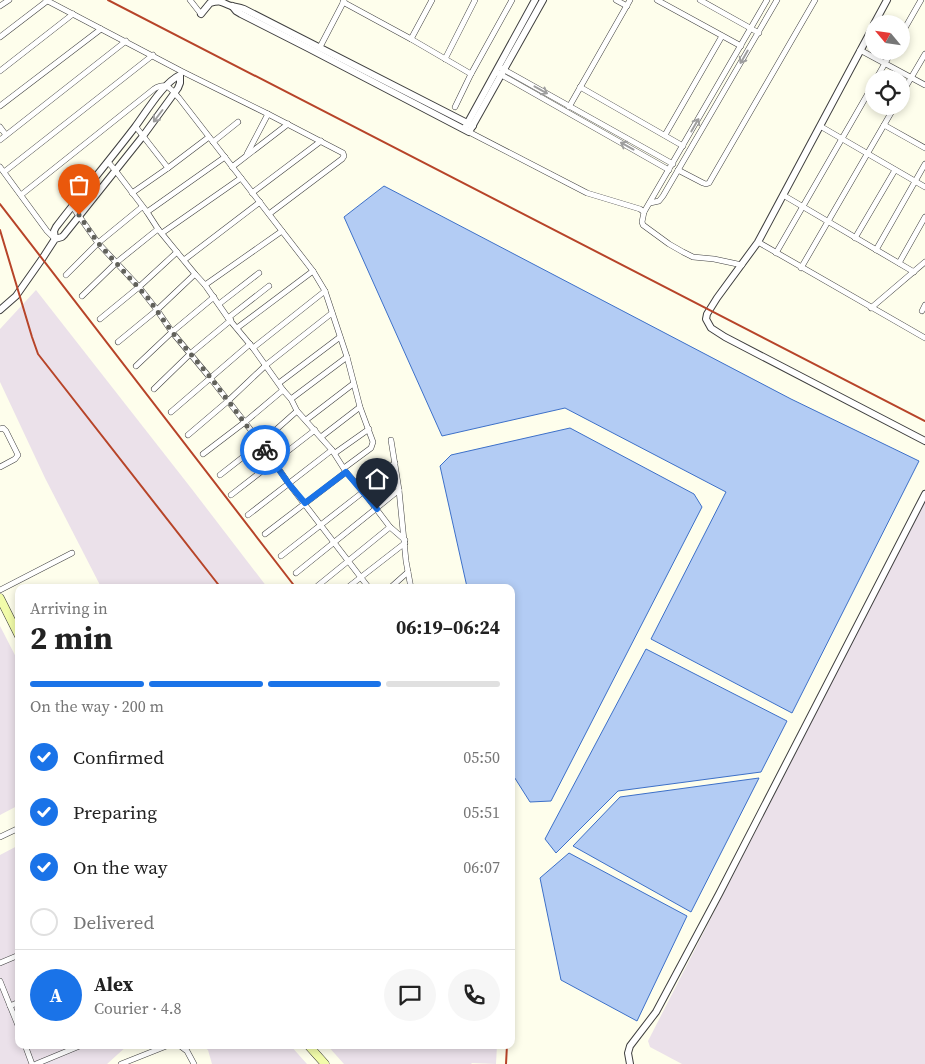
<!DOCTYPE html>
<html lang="en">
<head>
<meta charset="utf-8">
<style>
  :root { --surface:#fff; --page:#f6f6f6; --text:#222; --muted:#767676; --line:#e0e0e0; --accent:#1a73e8 }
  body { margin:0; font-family:"Source Serif 4",serif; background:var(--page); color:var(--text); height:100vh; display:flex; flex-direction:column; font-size:19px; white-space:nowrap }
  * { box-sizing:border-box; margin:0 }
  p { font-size:16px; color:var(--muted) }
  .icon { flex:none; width:28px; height:28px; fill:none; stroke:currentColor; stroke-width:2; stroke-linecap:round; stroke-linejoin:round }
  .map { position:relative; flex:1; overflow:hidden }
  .drawer { position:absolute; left:15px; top:584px; width:500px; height:465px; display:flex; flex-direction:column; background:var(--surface); border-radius:10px; box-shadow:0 2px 8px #0003 }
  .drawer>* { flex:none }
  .needle { width:32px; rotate:299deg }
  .fabs { position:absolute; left:865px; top:15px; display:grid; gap:10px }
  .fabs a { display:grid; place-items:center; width:45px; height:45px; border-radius:50%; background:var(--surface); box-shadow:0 2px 8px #0003; font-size:25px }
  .pin { position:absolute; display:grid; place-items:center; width:42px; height:42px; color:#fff; margin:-51px -21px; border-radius:50% 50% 50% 0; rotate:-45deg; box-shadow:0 0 5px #0007 }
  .pin .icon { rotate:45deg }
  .courier { position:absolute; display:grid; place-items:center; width:50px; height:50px; margin:-25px; border:4px solid #1a73e8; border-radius:50%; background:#fff; color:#222; box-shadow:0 1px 6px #0007 }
  .headline em { font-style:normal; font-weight:700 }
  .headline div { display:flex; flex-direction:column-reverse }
  .headline { display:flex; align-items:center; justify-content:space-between; height:85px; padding:0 15px }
  h1 { font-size:32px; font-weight:700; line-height:38px }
  .bar { display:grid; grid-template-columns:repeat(4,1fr); gap:8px 5px; align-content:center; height:60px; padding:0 15px }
  .bar i { height:6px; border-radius:4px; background:var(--line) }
  .bar .current { background:var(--accent) }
  .bar p { grid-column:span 4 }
  .line { display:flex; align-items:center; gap:12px; padding:0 15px; border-top:1px solid var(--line) }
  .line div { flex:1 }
  .round { display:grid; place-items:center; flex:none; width:52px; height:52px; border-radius:26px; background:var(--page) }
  ol { padding:0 15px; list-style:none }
  li { display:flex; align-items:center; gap:15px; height:55px }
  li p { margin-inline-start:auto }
  li .icon { padding:5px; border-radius:50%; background:var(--accent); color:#fff; stroke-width:4 }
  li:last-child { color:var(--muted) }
  li i { width:28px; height:28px; border:2px solid var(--line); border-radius:50% }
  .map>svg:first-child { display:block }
</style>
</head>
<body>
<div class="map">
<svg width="925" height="1064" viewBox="0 0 925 1064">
  <rect width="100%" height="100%" fill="#fefeec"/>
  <g fill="#ebe1ea">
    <polygon points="36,290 191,488 267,587 101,587 45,478 0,382 0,329"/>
    <polygon points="925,500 925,1064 682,1064 650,1047 648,1041"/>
    <polygon points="0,626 19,663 19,805 0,815"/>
    <polygon points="19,845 19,1045 128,1045 107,1064 0,1064 0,855"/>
    <polygon points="201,1045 290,1045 307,1064 212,1064 208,1050"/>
    <polygon points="327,1045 497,1045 496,1064 472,1063 471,1064 344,1064"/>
  </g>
  <g fill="#b3ccf4" stroke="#3d70c8">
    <polygon points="384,186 791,399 919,461 792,713 651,639 726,492 565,408 442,436 344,217"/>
    <polygon points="570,428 694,494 702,507 551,801 530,802 511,772 511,588 467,587 440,466 451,455"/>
    <polygon points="646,649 787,721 761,772 618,791 556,853 545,839"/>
    <polygon points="759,778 691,912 573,846 620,797"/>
    <polygon points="569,853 687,916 637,1021 561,980 540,878"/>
  </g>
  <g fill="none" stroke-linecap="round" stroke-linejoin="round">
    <defs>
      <g id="minor">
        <polyline points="46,0 181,71 268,114 343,153 344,156 342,159 269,214"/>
        <polyline points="190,0 201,14"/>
        <polyline points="616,0 627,6"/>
        <polyline points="657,0 741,46"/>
        <polyline points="700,0 759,33"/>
        <polyline points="343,2 411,39 471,74"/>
        <polyline points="0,6 9,0"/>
        <polyline points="901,35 921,0"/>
        <polyline points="0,37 47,1"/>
        <polyline points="411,39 432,0"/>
        <polyline points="320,47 344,1"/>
        <polyline points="860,50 925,85"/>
        <polyline points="445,59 475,0"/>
        <polyline points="501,68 673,164"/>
        <polyline points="0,71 73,14"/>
        <polyline points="498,73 669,170"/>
        <polyline points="876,79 892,51"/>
        <polyline points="580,87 683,146"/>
        <polyline points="901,95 925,54"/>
        <polyline points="0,106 101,29"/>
        <polyline points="455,107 471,74 512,0"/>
        <polyline points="569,107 630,0"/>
        <polyline points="884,125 925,148"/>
        <polyline points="820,126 925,187"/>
        <polyline points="0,127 6,135"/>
        <polyline points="136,127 168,168"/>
        <polyline points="469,132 587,193 640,209 644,212 642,222 643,225 669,244 683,252 693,257 714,259 742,265"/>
        <polyline points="665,135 722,36"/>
        <polyline points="0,140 126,41"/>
        <polyline points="213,142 238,122"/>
        <polyline points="247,154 268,114"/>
        <polyline points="108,162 115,170 147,212 158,229 195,274 205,285 228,318 253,348 283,390 291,399 297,411 332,450 346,472 361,489 390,527 405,540"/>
        <polyline points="0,167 47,231 55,239"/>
        <polyline points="232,167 288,124"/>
        <polyline points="678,170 703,183 706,184 709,183 815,0"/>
        <polyline points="4,172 153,55"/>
        <polyline points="132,193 168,168 209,137"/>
        <polyline points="252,193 321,141"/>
        <path d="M21,195l133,-106c12,-8 17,0 25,9l134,173 12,20 22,66 13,50 13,35 -2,6 -27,20"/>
        <polyline points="783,195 914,272"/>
        <polyline points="650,203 659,201 663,196 777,0"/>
        <polyline points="72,206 98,243 139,287 157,310 172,332 211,379 261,443 289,484 369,588"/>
        <polyline points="147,212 225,157"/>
        <polyline points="644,212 767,0"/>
        <polyline points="162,233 241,178"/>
        <polyline points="855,238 895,170"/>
        <polyline points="758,242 925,338"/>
        <polyline points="876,250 925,164"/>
        <polyline points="776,253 874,83"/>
        <polyline points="184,260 260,202"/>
        <polyline points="899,263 925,217"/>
        <polyline points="801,268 895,106"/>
        <polyline points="66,275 98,243 142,207"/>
        <polyline points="205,285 282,231"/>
        <polyline points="82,296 117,262 158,229"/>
        <polyline points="219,304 259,273"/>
        <polyline points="871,308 925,262"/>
        <polyline points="922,311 925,305"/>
        <polyline points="228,318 269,286"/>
        <polyline points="100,319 139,287 177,252"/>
        <polyline points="237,328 313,271"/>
        <polyline points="118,342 157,310 195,274"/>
        <polyline points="253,348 325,291"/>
        <polyline points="136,366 172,332 214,297"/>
        <polyline points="279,383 340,337"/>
        <polyline points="154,389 190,354 231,320"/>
        <polyline points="291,399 347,357"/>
        <polyline points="171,412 250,344"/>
        <polyline points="306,420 353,384"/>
        <polyline points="0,429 3,428 6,431 18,455 15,459 0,467"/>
        <polyline points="188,435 228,401 266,365 332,313"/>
        <polyline points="321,437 360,407"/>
        <polyline points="391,440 399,490 406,561 411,588"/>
        <polyline points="335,453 369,429"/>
        <polyline points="203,454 245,422 283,390"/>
        <polyline points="220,475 261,443 297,411"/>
        <polyline points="361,489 395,463"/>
        <polyline points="231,495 315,430"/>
        <polyline points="248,515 332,450"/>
        <polyline points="265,534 346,472"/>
        <polyline points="281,556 363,492"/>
        <polyline points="296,573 399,490"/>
        <polyline points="315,588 390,527"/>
        <polyline points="347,588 405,543"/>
        <polyline points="390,588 408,572"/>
        <polyline points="0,590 72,553"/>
        <polyline points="0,837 19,828"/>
        <polyline points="0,963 19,955"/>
        <polyline points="0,981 19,1028"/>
        <polyline points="10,1006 19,1002"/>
        <polyline points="25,1045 32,1064"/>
        <polyline points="179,1045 187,1051 194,1064"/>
        <polyline points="36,1064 82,1045"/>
        <polyline points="121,1064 169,1045"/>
      </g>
      <g id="tertiary">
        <polyline points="232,6 236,11 241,14 308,48 469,132 543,0"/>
        <path d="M201,14l9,-11c12,-3 10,-1 21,3 5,1 9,1 13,3l229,117"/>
        <polyline points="874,24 887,0"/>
        <polyline points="874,25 758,242 717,298 707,314 706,319 711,328 725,337 925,441"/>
        <polyline points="466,126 535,0"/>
        <path d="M0,310l16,-14 26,-37 13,-20 -1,-8 2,-4c26,-34 53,-66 79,-100 12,-16 28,-44 45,-52v8l-2,5 -35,48 -79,99 -2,2 -7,2"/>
        <polyline points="630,1064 628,1053 630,1046 656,1012 719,894 925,494"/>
      </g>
      <g id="secondary">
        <polyline points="0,598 19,636"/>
        <polyline points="308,1045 325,1064"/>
      </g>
    </defs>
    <use href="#minor" stroke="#3f3f3f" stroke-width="6"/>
    <use href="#tertiary" stroke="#3f3f3f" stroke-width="8"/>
    <use href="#secondary" stroke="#2e2e2e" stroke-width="9"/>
    <use href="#minor" stroke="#fff" stroke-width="5"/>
    <use href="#tertiary" stroke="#fff" stroke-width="6"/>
    <use href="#secondary" stroke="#f2fcaa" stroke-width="8"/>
    <g stroke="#b74429" stroke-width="2">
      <polyline points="108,0 925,421"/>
      <polyline points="0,204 296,588"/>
      <polyline points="0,230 32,337 38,354 221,588"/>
      <polyline points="506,1064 507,1045"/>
    </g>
  </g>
  <defs><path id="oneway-shaft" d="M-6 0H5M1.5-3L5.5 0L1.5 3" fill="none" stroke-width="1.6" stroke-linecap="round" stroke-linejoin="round" transform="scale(1.25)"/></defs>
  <g stroke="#9e9e9e">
    <use href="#oneway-shaft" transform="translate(744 57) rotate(120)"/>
    <use href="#oneway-shaft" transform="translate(541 90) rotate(29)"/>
    <use href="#oneway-shaft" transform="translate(158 116) rotate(127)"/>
    <use href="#oneway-shaft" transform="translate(695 125) rotate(-60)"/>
    <use href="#oneway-shaft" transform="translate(627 146) rotate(-151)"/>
  </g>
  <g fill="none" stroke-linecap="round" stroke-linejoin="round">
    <polyline stroke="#61615a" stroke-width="5" stroke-dasharray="0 9" points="79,215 98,243 148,298 172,332 211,378 265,450"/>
    <polyline stroke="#1a73e8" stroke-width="6" points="265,450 289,484 305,503 346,472 377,509"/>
  </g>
</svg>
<div class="fabs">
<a><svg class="needle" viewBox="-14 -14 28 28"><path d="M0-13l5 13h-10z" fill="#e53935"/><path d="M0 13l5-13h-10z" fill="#767676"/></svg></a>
<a><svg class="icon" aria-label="locate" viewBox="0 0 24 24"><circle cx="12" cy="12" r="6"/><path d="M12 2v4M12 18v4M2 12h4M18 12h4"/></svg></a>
</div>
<div class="pin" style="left:79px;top:215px;background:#ea580c"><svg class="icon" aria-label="bag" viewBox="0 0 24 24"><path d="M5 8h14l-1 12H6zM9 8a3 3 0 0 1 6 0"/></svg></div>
<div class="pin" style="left:377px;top:509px;background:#1f2937"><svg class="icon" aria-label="home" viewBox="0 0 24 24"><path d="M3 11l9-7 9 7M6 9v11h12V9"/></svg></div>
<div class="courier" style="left:265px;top:450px"><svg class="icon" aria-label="bike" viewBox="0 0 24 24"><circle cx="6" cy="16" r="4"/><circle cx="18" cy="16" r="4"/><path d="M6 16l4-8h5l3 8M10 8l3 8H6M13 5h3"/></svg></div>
<section class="drawer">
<div class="headline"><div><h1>2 min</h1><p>Arriving in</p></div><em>06:19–06:24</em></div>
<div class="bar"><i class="current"></i><i class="current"></i><i class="current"></i><i></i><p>On the way · 200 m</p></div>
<ol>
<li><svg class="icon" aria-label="check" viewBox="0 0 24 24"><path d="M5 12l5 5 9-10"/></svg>Confirmed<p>05:50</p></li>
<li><svg class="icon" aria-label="check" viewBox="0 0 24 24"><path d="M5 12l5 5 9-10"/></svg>Preparing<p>05:51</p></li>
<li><svg class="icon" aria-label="check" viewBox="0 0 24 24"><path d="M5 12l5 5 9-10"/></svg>On the way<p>06:07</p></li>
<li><i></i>Delivered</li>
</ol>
<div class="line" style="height:90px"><b class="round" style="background:var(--accent);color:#fff">A</b><div><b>Alex</b><p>Courier · 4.8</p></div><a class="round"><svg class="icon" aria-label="chat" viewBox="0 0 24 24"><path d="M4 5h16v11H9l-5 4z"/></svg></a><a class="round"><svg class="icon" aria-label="phone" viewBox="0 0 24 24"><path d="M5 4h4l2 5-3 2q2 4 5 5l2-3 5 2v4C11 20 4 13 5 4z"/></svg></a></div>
</section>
</div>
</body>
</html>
